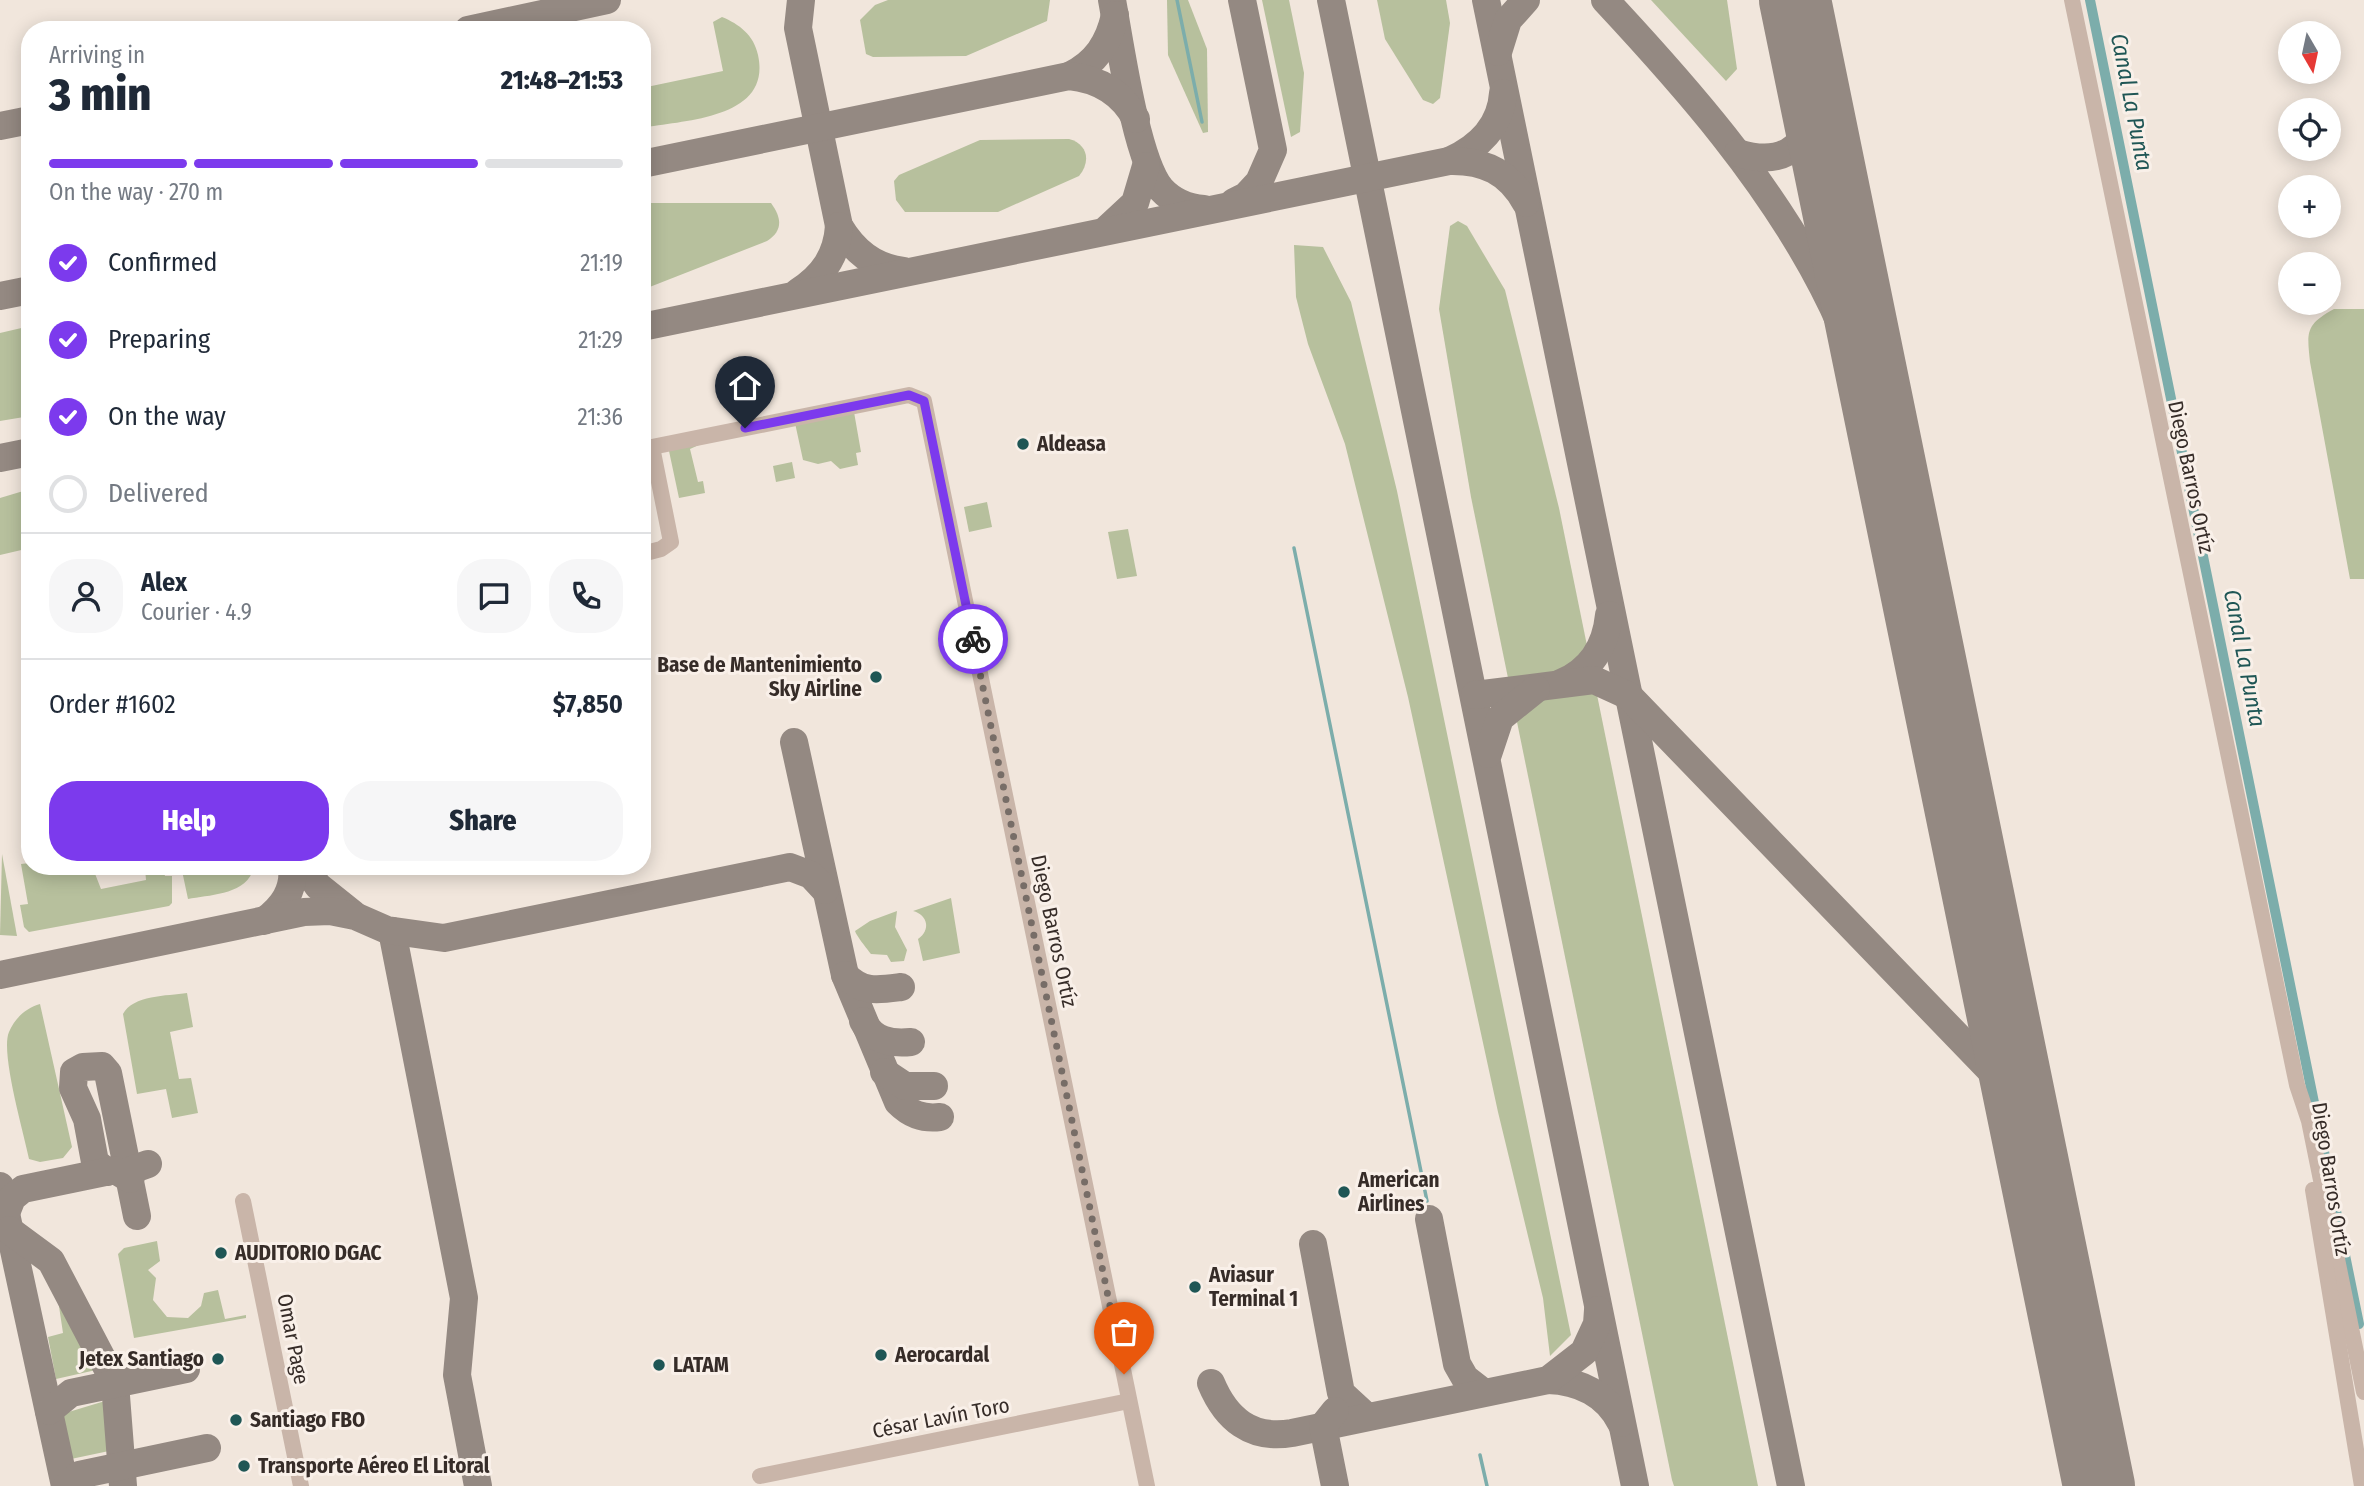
<!DOCTYPE html>
<html lang="en">
<head>
<meta charset="utf-8">
<style>
  :root { --surface:#fff; --page:#f6f6f7; --text:#1f2937; --muted:#747a83; --line:#e0e1e3; --accent:#7c3aed }
  body { margin:0; font-family:"Fira Sans Condensed",sans-serif; background:var(--page); color:var(--text); height:100vh; display:flex; flex-direction:column; font-size:26px; white-space:nowrap }
  * { box-sizing:border-box; margin:0 }
  p { font-size:23px; color:var(--muted) }
  .icon { flex:none; width:38px; height:38px; fill:none; stroke:currentColor; stroke-width:2; stroke-linecap:round; stroke-linejoin:round }
  .map { position:relative; flex:1; overflow:hidden }
  .side { position:absolute; left:21px; top:21px; width:630px; height:854px; display:flex; flex-direction:column; background:var(--surface); border-radius:28px; box-shadow:0 4px 18px #0003 }
  .side>* { flex:none }
  .needle { width:46px; rotate:171deg }
  .tools { position:absolute; left:2278px; top:21px; display:grid; gap:14px }
  .tools a { display:grid; place-items:center; width:63px; height:63px; border-radius:50%; background:var(--surface); box-shadow:0 4px 18px #0003; font-size:35px }
  .pin { position:absolute; display:grid; place-items:center; width:60px; height:60px; color:#fff; margin:-72px -30px; border-radius:50% 50% 50% 0; rotate:-45deg; box-shadow:0 0 7px #0007 }
  .pin .icon { rotate:45deg }
  .courier { position:absolute; display:grid; place-items:center; width:70px; height:70px; margin:-35px; border:5px solid #7c3aed; border-radius:50%; background:#fff; color:#222; box-shadow:0 2px 9px #0007 }
  .overview em { font-style:normal; font-weight:800 }
  .overview div { display:flex; flex-direction:column-reverse }
  .overview { display:flex; align-items:center; justify-content:space-between; height:119px; padding:0 28px }
  h1 { font-size:46px; font-weight:800; line-height:52px }
  .bar { display:grid; grid-template-columns:repeat(4,1fr); gap:10px 7px; align-content:center; height:84px; padding:0 28px }
  .bar i { height:9px; border-radius:5px; background:var(--line) }
  .bar .selected { background:var(--accent) }
  .bar p { grid-column:span 4 }
  .line { display:flex; align-items:center; gap:18px; padding:0 28px; border-top:2px solid var(--line) }
  .line div { flex:1 }
  .round { display:grid; place-items:center; flex:none; width:74px; height:74px; border-radius:28px; background:var(--page) }
  ol { padding:0 28px; list-style:none }
  li { display:flex; align-items:center; gap:21px; height:77px }
  li p { margin-inline-start:auto }
  li .icon { padding:7px; border-radius:50%; background:var(--accent); color:#fff; stroke-width:4 }
  li:last-child { color:var(--muted) }
  li i { width:38px; height:38px; border:4px solid var(--line); border-radius:50% }
  .action { display:flex; gap:14px; margin-top:auto; padding:14px 28px }
  .action a { flex:1; height:80px; border-radius:28px; background:var(--accent); color:#fff; font-size:28px; font-weight:800; line-height:80px; text-align:center }
  .action a+a { background:var(--page); color:var(--text) }
  .map>svg:first-child { display:block }
</style>
</head>
<body>
<div class="map">
<svg width="2364" height="1486" viewBox="0 0 2364 1486">
  <rect width="100%" height="100%" fill="#f1e6dc"/>
  <g fill="#b7c09d">
    <polygon points="888,0 1050,0 1047,21 966,56 873,57 866,54 860,20 875,5"/>
    <polygon points="1167,0 1188,0 1207,49 1208,132 1203,133 1168,55"/>
    <polygon points="1262,0 1289,0 1304,73 1300,132 1291,137"/>
    <polygon points="1377,0 1446,0 1450,23 1440,98 1433,104 1423,100 1385,39"/>
    <polygon points="1651,0 1727,0 1737,69 1726,81"/>
    <path d="M722,17c17,7 32,18 36,38 14,64 -73,65 -116,73v-40l81,-17 -10,-49z"/>
    <path d="M1069,139c19,5 22,23 10,37l-81,36h-93l-9,-12 -2,-19 5,-6 81,-35z"/>
    <path d="M642,203h129c11,15 12,28 -4,38l-125,49z"/>
    <polygon points="1458,221 1467,226 1505,290 1559,508 1758,1486 1674,1486 1672,1480 1471,497 1439,309 1450,226"/>
    <polygon points="1294,245 1323,247 1351,302 1397,491 1571,1335 1550,1356 1543,1298 1498,1112 1408,697 1345,444 1308,344 1296,297"/>
    <path d="M2334,309h30v270h-14l-40,-217c-3,-30 -5,-37 24,-53z"/>
    <polygon points="30,326 30,416 0,421 0,333"/>
    <polygon points="854,412 861,452 856,453 858,465 840,469 831,461 818,464 803,460 795,423"/>
    <polygon points="701,444 690,449 698,482 703,481 705,493 679,498 669,451"/>
    <polygon points="792,462 795,478 776,482 773,466"/>
    <polygon points="30,489 30,548 0,555 0,498"/>
    <polygon points="987,502 992,527 969,532 964,507"/>
    <polygon points="1128,529 1137,576 1117,579 1108,532"/>
    <polygon points="2,854 17,936 0,935"/>
    <polygon points="30,863 30,866 92,866 101,889 146,880 145,868 162,866 165,876 172,876 172,903 169,906 29,932 24,927 20,905 28,904 21,864"/>
    <path d="M181,866h39l32,7c-10,22 -44,22 -64,26z"/>
    <path d="M951,898l9,55 -37,8 -5,-22c13,-9 10,-24 -5,-28z"/>
    <path d="M897,911l-2,16 12,23 -3,11 -13,1 -4,-7 -16,-1c-4,-5 -15,-19 -16,-23l15,-10z"/>
    <path d="M187,993l6,34 -23,5 9,47 12,-1 7,35 -26,5 -6,-29 -29,5 -14,-80c10,-19 44,-18 64,-21z"/>
    <path d="M40,1004l32,143 -9,11 -23,4 -11,-3c-5,-25 -29,-107 -20,-127 6,-14 17,-24 31,-28z"/>
    <polygon points="157,1241 160,1261 148,1270 156,1278 153,1300 167,1317 188,1318 201,1306 204,1293 218,1290 225,1319 246,1315 246,1318 134,1338 118,1254 124,1248"/>
    <polygon points="57,1293 96,1370 56,1379 48,1337 63,1333"/>
    <polygon points="105,1401 109,1451 71,1459 62,1414"/>
  </g>
  <g fill="none" stroke-linecap="round" stroke-linejoin="round">
    <g stroke="#7cadab" stroke-width="3.5">
      <polyline points="1177,0 1202,122"/>
      <polyline points="1294,548 1427,1201"/>
      <polyline points="1480,1455 1487,1486"/>
    </g>
    <polyline stroke="#7cadab" stroke-width="10" points="2090,0 2359,1324"/>
    <g stroke="#948982" stroke-width="28">
      <path d="M801,0l-3,28 41,198c15,25 34,41 64,45"/>
      <path d="M1112,0c8,43 24,159 49,189 11,12 27,19 43,20"/>
      <polyline points="1331,0 1635,1486"/>
      <polyline points="1486,0 1791,1486"/>
      <path d="M1605,0c82,88 162,179 218,287 33,63 54,131 71,199"/>
      <polyline points="468,30 607,0"/>
      <polyline points="1498,52 1508,20 1526,0"/>
      <path d="M1069,76c27,-13 40,-33 46,-61"/>
      <polyline points="0,126 30,120"/>
      <path d="M1738,153c42,13 65,-2 80,-42"/>
      <path d="M1449,161c29,-13 52,-35 54,-68"/>
      <path d="M642,164l427,-88c30,3 53,17 67,43"/>
      <polyline points="1234,202 1246,196 1259,182 1273,150 1242,0"/>
      <polyline points="1107,229 1135,203 1146,166"/>
      <path d="M798,292c25,-16 39,-36 41,-66"/>
      <polyline points="0,296 30,290"/>
      <path d="M642,327l807,-166c35,-1 60,11 77,42"/>
      <polyline points="0,458 30,452"/>
      <path d="M1561,683c29,-12 45,-37 48,-68"/>
      <polyline points="1475,695 1594,680 1629,696 2021,1102"/>
      <path d="M794,742l51,233 53,127c12,12 24,17 42,15"/>
      <polyline points="1488,754 1500,718 1536,689"/>
      <polyline points="304,866 318,886 353,914"/>
      <path d="M264,921c19,-14 31,-31 28,-55"/>
      <polyline points="392,931 464,1298 457,1375 478,1486"/>
      <polyline points="0,975 304,912 330,911 355,916 387,930 444,938 790,867 811,875 825,890"/>
      <path d="M845,975c17,18 33,15 56,12"/>
      <path d="M863,1021c10,20 28,23 48,21"/>
      <polyline points="884,1072 905,1086 934,1086"/>
      <polyline points="107,1172 95,1162 87,1119 73,1088 74,1072 83,1067 102,1066 108,1073 137,1216"/>
      <polyline points="0,1186 65,1486"/>
      <polyline points="6,1213 12,1198 23,1189 115,1170 130,1179 134,1169 148,1164"/>
      <polyline points="1429,1219 1457,1364 1465,1378 1483,1392"/>
      <polyline points="9,1230 51,1261 115,1383 123,1486"/>
      <polyline points="1313,1244 1341,1393 1366,1416"/>
      <path d="M1548,1380c31,1 59,14 73,43"/>
      <path d="M1211,1383c15,36 40,57 81,50l256,-53 36,-28 13,-28 1,-14"/>
      <polyline points="49,1411 71,1393 186,1369"/>
      <polyline points="1335,1411 1323,1426 1335,1486"/>
      <polyline points="67,1486 79,1475 207,1448"/>
    </g>
    <polyline stroke="#948982" stroke-width="72" points="1795,0 2099,1486"/>
    <g stroke="#c9b5a9" stroke-width="16">
      <polyline points="2072,0 2297,1085 2309,1121 2364,1392"/>
      <polyline points="642,449 909,395 924,401 1147,1486"/>
      <polyline points="642,554 661,549 671,542 652,447"/>
      <polyline points="2313,1190 2362,1486"/>
      <polyline points="243,1201 301,1486"/>
      <polyline points="760,1476 1129,1401"/>
    </g>
  </g>
  <g fill="none" stroke-linecap="round" stroke-linejoin="round">
    <polyline stroke="#776d67" stroke-width="7" stroke-dasharray="0 12.6" points="973,639 1124,1374"/>
    <polyline stroke="#7c3aed" stroke-width="9" points="745,428 909,395 924,401 973,639"/>
  </g>
  <g fill="#1f5655" stroke="#f9f0e9" stroke-width="2.5">
    <circle cx="1023" cy="444" r="7"/>
    <circle cx="876" cy="677" r="7"/>
    <circle cx="1344" cy="1192" r="7"/>
    <circle cx="221" cy="1253" r="7"/>
    <circle cx="1195" cy="1287" r="7"/>
    <circle cx="881" cy="1355" r="7"/>
    <circle cx="218" cy="1359" r="7"/>
    <circle cx="659" cy="1365" r="7"/>
    <circle cx="236" cy="1420" r="7"/>
    <circle cx="244" cy="1466" r="7"/>
  </g>
  <g text-anchor="middle" stroke-width="6" stroke-linejoin="round" paint-order="stroke">
    <g font-size="21" font-weight="bold" fill="#362c28" stroke="#f9f0e9" text-anchor="start">
      <text x="1037" y="451">Aldeasa</text>
      <text x="862" y="672" text-anchor="end">Base de Mantenimiento<tspan x="862" dy="24">Sky Airline</tspan></text>
      <text x="1358" y="1187">American<tspan x="1358" dy="24">Airlines</tspan></text>
      <text x="235" y="1260">AUDITORIO DGAC</text>
      <text x="1209" y="1282">Aviasur<tspan x="1209" dy="24">Terminal 1</tspan></text>
      <text x="895" y="1362">Aerocardal</text>
      <text x="204" y="1366" text-anchor="end">Jetex Santiago</text>
      <text x="673" y="1372">LATAM</text>
      <text x="250" y="1427">Santiago FBO</text>
      <text x="258" y="1473">Transporte Aéreo El Litoral</text>
    </g>
    <g font-size="21" fill="#362c28" stroke="#f9f0e9">
      <text transform="translate(2191 477) rotate(78)" y="7">Diego Barros Ortíz</text>
      <text transform="translate(1054 931) rotate(78)" y="7">Diego Barros Ortíz</text>
      <text transform="translate(2331 1179) rotate(81)" y="7">Diego Barros Ortíz</text>
      <text transform="translate(293 1339) rotate(79)" y="7">Omar Page</text>
      <text transform="translate(941 1418) rotate(-11)" y="7">César Lavín Toro</text>
    </g>
    <g font-size="23" font-style="italic" fill="#1f5655" stroke="#f9f0e9">
      <text transform="translate(2132 102) rotate(79)" y="8">Canal La Punta</text>
      <text transform="translate(2245 658) rotate(79)" y="8">Canal La Punta</text>
    </g>
  </g>
</svg>
<div class="tools">
<a><svg class="needle" viewBox="-14 -14 28 28"><path d="M0-13l5 13h-10z" fill="#e53935"/><path d="M0 13l5-13h-10z" fill="#747a83"/></svg></a>
<a><svg class="icon" aria-label="locate" viewBox="0 0 24 24"><circle cx="12" cy="12" r="6"/><path d="M12 2v4M12 18v4M2 12h4M18 12h4"/></svg></a>
<a>+</a>
<a>−</a>
</div>
<div class="pin" style="left:1124px;top:1374px;background:#ea580c"><svg class="icon" aria-label="bag" viewBox="0 0 24 24"><path d="M5 8h14l-1 12H6zM9 8a3 3 0 0 1 6 0"/></svg></div>
<div class="pin" style="left:745px;top:428px;background:#1f2937"><svg class="icon" aria-label="home" viewBox="0 0 24 24"><path d="M3 11l9-7 9 7M6 9v11h12V9"/></svg></div>
<div class="courier" style="left:973px;top:639px"><svg class="icon" aria-label="bike" viewBox="0 0 24 24"><circle cx="6" cy="16" r="4"/><circle cx="18" cy="16" r="4"/><path d="M6 16l4-8h5l3 8M10 8l3 8H6M13 5h3"/></svg></div>
<section class="side">
<div class="overview"><div><h1>3 min</h1><p>Arriving in</p></div><em>21:48–21:53</em></div>
<div class="bar"><i class="selected"></i><i class="selected"></i><i class="selected"></i><i></i><p>On the way · 270 m</p></div>
<ol>
<li><svg class="icon" aria-label="check" viewBox="0 0 24 24"><path d="M5 12l5 5 9-10"/></svg>Confirmed<p>21:19</p></li>
<li><svg class="icon" aria-label="check" viewBox="0 0 24 24"><path d="M5 12l5 5 9-10"/></svg>Preparing<p>21:29</p></li>
<li><svg class="icon" aria-label="check" viewBox="0 0 24 24"><path d="M5 12l5 5 9-10"/></svg>On the way<p>21:36</p></li>
<li><i></i>Delivered</li>
</ol>
<div class="line" style="height:126px"><a class="round"><svg class="icon" aria-label="person" viewBox="0 0 24 24"><circle cx="12" cy="8" r="4"/><path d="M4 21q1-7 8-7t8 7"/></svg></a><div><b>Alex</b><p>Courier · 4.9</p></div><a class="round"><svg class="icon" aria-label="chat" viewBox="0 0 24 24"><path d="M4 5h16v11H9l-5 4z"/></svg></a><a class="round"><svg class="icon" aria-label="phone" viewBox="0 0 24 24"><path d="M5 4h4l2 5-3 2q2 4 5 5l2-3 5 2v4C11 20 4 13 5 4z"/></svg></a></div>
<div class="line" style="height:91px"><div>Order #1602</div><b>$7,850</b></div>
<div class="action"><a>Help</a><a>Share</a></div>
</section>
</div>
</body>
</html>
